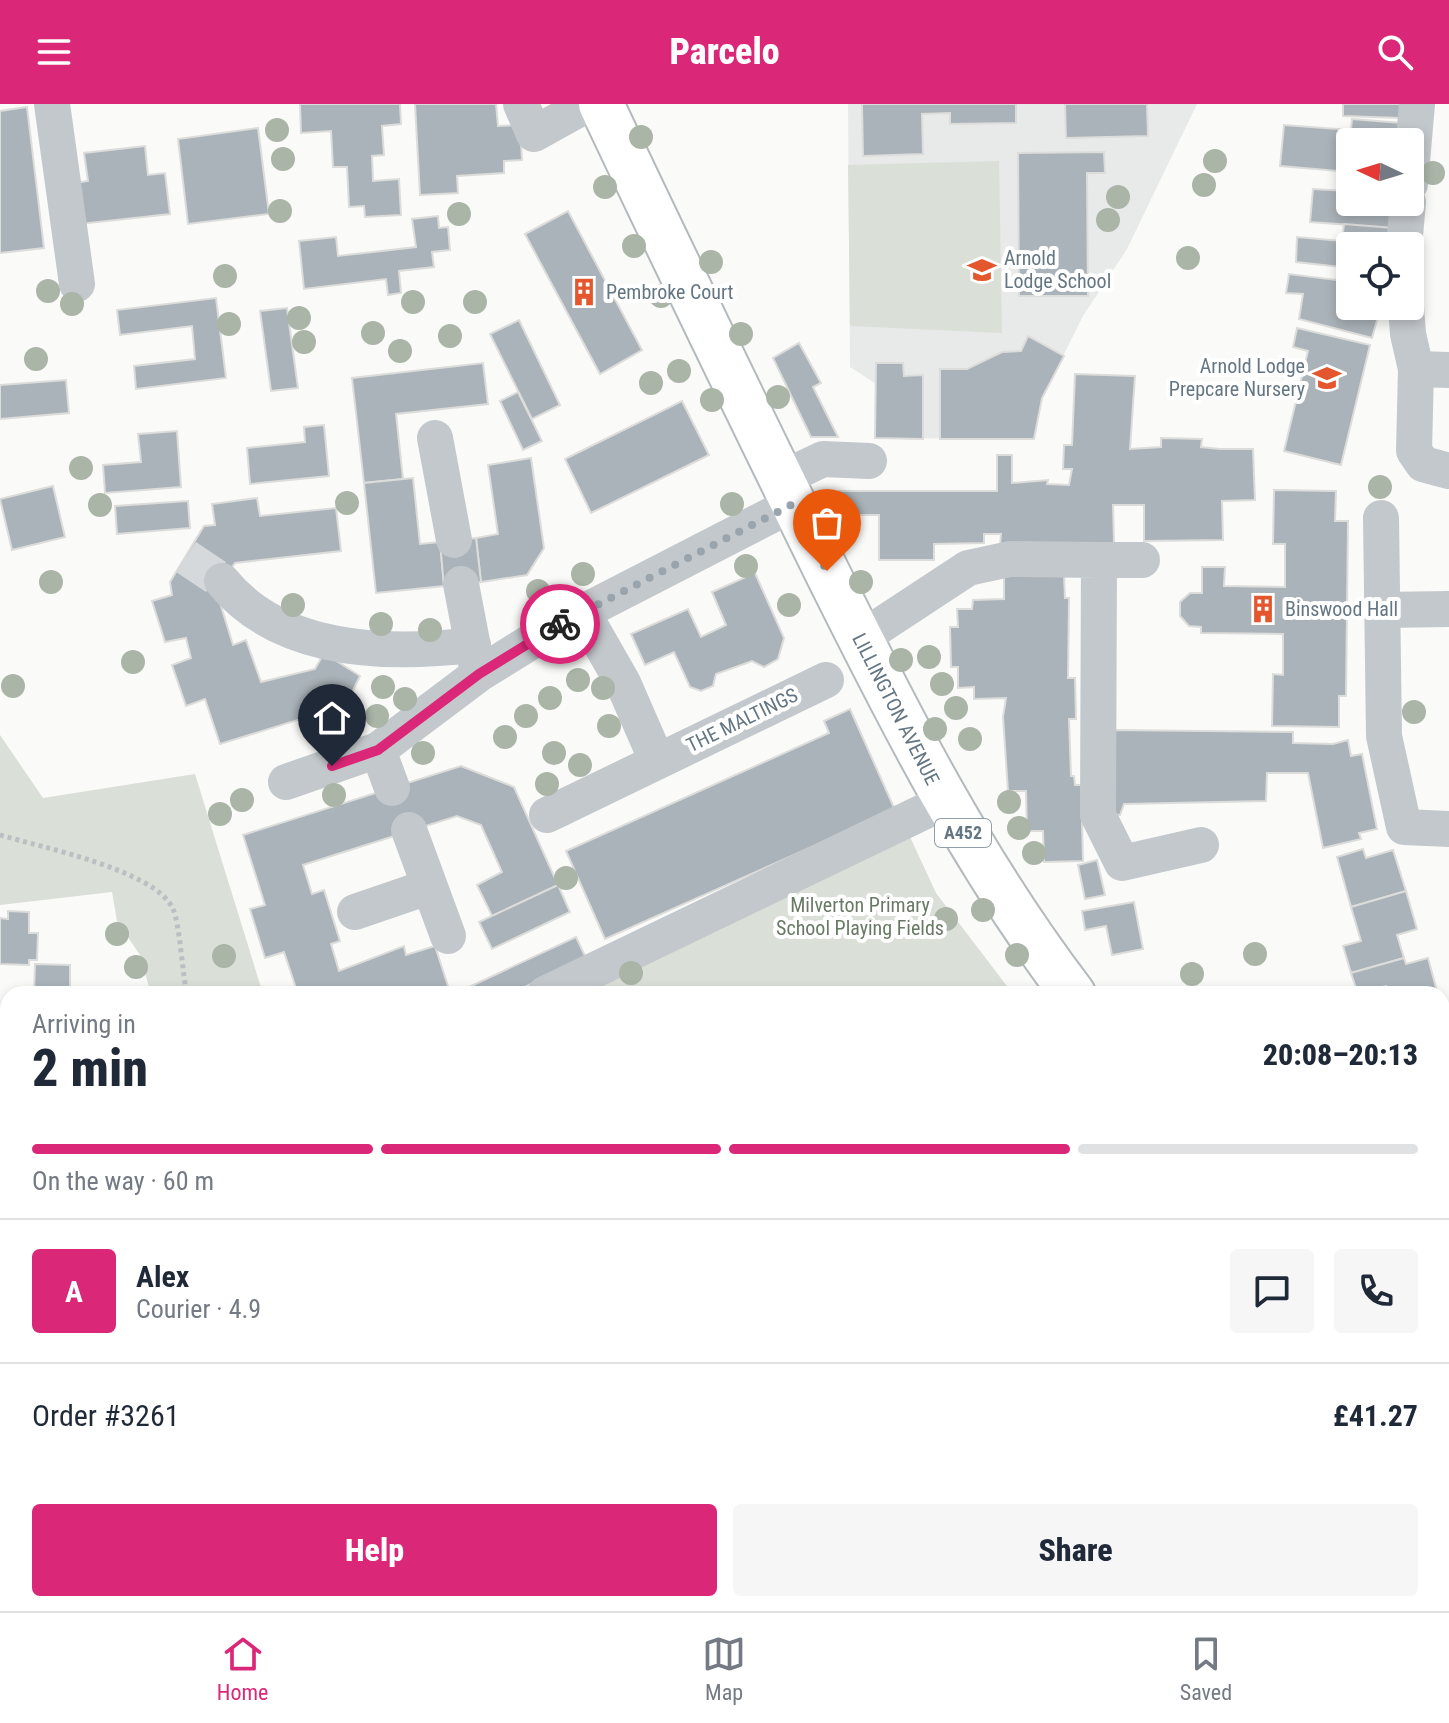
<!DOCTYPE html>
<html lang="en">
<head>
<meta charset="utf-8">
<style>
  :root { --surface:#fff; --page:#f6f6f7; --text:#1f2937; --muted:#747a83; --line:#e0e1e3; --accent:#db2777 }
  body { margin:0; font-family:"Roboto Condensed",sans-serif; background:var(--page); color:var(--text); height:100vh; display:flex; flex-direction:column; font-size:30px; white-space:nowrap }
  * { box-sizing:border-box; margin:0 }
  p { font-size:26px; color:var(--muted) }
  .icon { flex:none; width:44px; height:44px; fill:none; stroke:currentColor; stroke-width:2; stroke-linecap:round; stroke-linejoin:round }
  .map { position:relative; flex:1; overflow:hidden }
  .sheet { position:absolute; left:0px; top:882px; width:1450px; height:626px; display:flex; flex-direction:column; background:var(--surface); border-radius:24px 24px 0 0; box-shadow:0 4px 12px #0003 }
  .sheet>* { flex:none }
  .needle { width:52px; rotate:274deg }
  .buttons { position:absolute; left:1336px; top:24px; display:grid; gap:16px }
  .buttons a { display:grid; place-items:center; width:88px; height:88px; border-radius:8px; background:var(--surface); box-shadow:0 4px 12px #0003; font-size:40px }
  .pin { position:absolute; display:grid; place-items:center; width:68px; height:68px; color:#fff; margin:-82px -34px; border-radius:50% 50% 50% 0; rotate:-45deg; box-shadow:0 0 8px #0007 }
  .pin .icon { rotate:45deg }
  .courier { position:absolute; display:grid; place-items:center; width:80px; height:80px; margin:-40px; border:6px solid #db2777; border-radius:50%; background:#fff; color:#222; box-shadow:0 2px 10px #0007 }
  .head em { font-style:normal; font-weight:800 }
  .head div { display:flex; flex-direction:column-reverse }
  .head { display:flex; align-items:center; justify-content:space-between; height:136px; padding:0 32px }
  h1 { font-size:52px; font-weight:800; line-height:60px }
  .bar { display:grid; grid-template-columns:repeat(4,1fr); gap:12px 8px; align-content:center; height:96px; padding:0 32px }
  .bar i { height:10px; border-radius:6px; background:var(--line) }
  .bar .active { background:var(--accent) }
  .bar p { grid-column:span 4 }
  .line { display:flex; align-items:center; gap:20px; padding:0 32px; border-top:2px solid var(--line) }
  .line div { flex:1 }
  .round { display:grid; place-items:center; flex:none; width:84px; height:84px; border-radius:8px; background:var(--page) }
  .cta { display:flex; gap:16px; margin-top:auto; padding:16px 32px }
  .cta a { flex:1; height:92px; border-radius:8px; background:var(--accent); color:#fff; font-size:32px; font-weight:800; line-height:92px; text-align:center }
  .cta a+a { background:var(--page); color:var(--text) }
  header { display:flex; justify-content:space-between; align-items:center; height:104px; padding:0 32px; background:var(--accent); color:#fff; font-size:36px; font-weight:800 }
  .dock { display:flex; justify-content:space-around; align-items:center; height:112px; border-top:2px solid var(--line); background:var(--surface); font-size:22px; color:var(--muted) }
  .dock a { display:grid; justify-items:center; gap:4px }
  .dock .active { color:var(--accent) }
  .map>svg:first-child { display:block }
</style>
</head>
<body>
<header><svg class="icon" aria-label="menu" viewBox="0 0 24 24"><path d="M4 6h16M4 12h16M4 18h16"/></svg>Parcelo<svg class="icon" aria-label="search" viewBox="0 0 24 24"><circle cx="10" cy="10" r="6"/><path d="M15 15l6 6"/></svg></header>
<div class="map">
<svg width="1449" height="1507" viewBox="0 0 1449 1507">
  <rect width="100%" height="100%" fill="#fafaf8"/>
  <polygon fill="#e8e9e9" points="848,0 1197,0 1127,145 1083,212 1042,294 1034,335 875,334 876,280 850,263"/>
  <g fill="#dadfd7">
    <polygon points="999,57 1002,229 850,222 848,61"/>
    <polygon points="0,631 43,694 195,670 263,890 151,890 140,851 117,817 112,788 0,801"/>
    <polygon points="899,709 936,789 1013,890 517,890"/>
    <polygon points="308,1500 496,1500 486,1507 305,1507"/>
  </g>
  <g fill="#aab3b9" stroke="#dcdcda" stroke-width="2">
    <polygon points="300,0 400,0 401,20 382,22 384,51 372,52 373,77 399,75 401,111 365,113 364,102 349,103 347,63 333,63 331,27 301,29"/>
    <polygon points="415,0 496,0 498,22 520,21 522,56 504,57 504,69 457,72 458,89 420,91"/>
    <polygon points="862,0 1016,0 1016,19 950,20 950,9 922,10 923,50 863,52"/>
    <polygon points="1065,0 1147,0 1148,32 1066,34"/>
    <polygon points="1343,0 1401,0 1401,14 1343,12"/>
    <polygon points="27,3 44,144 0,149 0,7"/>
    <polygon points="1352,15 1402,19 1401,38 1350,38 1350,68 1280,62 1284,21 1351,26"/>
    <polygon points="258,24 269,110 188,120 178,35"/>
    <polygon points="145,42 148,71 165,69 170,110 80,120 75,79 88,77 84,49"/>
    <polygon points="1104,48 1105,69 1087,69 1088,192 1019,192 1018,49"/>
    <polygon points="1348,67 1350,98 1396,98 1393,124 1310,118 1313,85 1347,87"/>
    <polygon points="568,107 642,246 600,270 525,130"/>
    <polygon points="438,112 439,124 448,123 450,146 432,148 434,163 399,167 401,189 388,191 386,175 304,185 299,137 336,133 338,152 416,143 412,115"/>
    <polygon points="1344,120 1393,124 1392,142 1350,142 1350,164 1296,158 1297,133 1342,137"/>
    <polygon points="1340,162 1350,164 1350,202 1381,202 1372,234 1299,215 1303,190 1286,189 1289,170 1336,176"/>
    <polygon points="216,194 226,274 136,285 134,262 195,255 192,222 120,231 117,206"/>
    <polygon points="287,204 298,284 271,287 260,207"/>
    <polygon points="519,216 560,301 532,315 490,230"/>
    <polygon points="1297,224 1370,241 1341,361 1284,347 1308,247 1293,243"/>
    <polygon points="1028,232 1064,252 1042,294 1034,335 940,335 940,265 967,265 1002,248 1021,247"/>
    <polygon points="799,239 821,279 813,283 838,333 811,333 773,254"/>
    <polygon points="483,259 488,300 396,310 403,375 364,379 352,274"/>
    <polygon points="876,259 903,259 904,272 923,271 923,335 875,334"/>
    <polygon points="1075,270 1135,272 1130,345 1161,343 1161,334 1202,335 1201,343 1220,345 1253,345 1255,396 1222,397 1223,436 1144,437 1144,401 1113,401 1114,439 1000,441 1001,430 984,430 984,439 934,440 934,456 879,456 879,411 852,411 839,387 997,387 997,351 1012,351 1012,379 1048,376 1047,380 1069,381 1072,365 1063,365 1064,341 1072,341"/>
    <polygon points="66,276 69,309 0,315 0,281"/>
    <polygon points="518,288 542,337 523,346 500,297"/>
    <polygon points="682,297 709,351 591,409 565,355"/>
    <polygon points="324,321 329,372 250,380 247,344 305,338 304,323"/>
    <polygon points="177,327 181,383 105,389 103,361 141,358 138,330"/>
    <polygon points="531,354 544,444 527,471 481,478 476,434 498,430 488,361"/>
    <polygon points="413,374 420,440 440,438 444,482 376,489 364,379"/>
    <polygon points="53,382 65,433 12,446 0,395"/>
    <polygon points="1274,386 1336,387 1335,417 1348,417 1346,592 1339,592 1339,623 1272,622 1273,570 1283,571 1283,530 1201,529 1201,523 1189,522 1180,512 1180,498 1190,489 1202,489 1202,463 1225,463 1224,482 1285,483 1285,440 1273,440"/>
    <polygon points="257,394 260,412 336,404 341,447 235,459 216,486 233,541 246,536 261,578 315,565 324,549 360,572 346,601 220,640 205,595 186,602 172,561 191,554 186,534 165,538 152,497 172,491 170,478 204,422 215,421 212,400"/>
    <polygon points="188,397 190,424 117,430 115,402"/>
    <polygon points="476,434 481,478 444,482 440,438"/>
    <polygon points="755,469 784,534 778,555 764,563 752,557 716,570 713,582 701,587 690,583 674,548 645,561 631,530 688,505 701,533 726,521 712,488"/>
    <polygon points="1064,471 1065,494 1069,494 1068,574 1075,574 1076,615 1069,615 1071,672 1074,672 1075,681 1081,681 1083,757 1044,758 1043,727 1027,727 1026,687 1008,687 1003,613 1006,594 974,595 974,583 958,584 958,563 951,563 950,523 958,523 957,505 972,505 973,496 1004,495 1004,472"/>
    <polygon points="850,605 895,706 605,835 566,747 829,629 824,617"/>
    <polygon points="1113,626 1293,628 1293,639 1333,640 1348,636 1351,652 1362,650 1377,725 1359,729 1361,735 1323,744 1308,669 1267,669 1266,697 1124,700 1120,711 1112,711"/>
    <polygon points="461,662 514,683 558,781 492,812 477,781 502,768 481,721 457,712 303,761 312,790 324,786 340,837 331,840 339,867 404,842 406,851 435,842 449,885 434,890 298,890 284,848 265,854 250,805 265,801 243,731"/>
    <polygon points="1363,745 1366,754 1393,746 1406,787 1351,803 1337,753"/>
    <polygon points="1097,756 1105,791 1085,795 1078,761"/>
    <polygon points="558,781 570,808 492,845 479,818"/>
    <polygon points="1406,787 1417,825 1397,831 1404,854 1351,869 1343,842 1361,837 1351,803"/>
    <polygon points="1134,798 1143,845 1112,851 1106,822 1085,826 1082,807"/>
    <polygon points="8,807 29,808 29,829 38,829 37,856 29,856 29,861 0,860 0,814 8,815"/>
    <polygon points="576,833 586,854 510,890 454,890"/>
    <polygon points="1404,854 1406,860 1428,854 1437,887 1388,890 1386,882 1358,890 1351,869"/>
    <polygon points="35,860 70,861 70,888 82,890 34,890"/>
    <polygon points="0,1085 8,1085 1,1145 0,1145"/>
    <polygon points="0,1176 8,1176 8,1193 0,1193 0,1196"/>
    <polygon points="0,1256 8,1257 8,1302 0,1301"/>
    <polygon points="182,1500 204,1500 202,1507"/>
    <polygon points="958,1500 982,1500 987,1507 963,1507"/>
    <polygon points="982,1500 1034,1500 1038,1507 987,1507"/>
  </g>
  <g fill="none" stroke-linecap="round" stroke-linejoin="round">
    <polyline stroke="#d5d9db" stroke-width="36" stroke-dasharray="36 18" stroke-linecap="butt" points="186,453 222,477"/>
    <defs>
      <g id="highway">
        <path d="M601,0c74,157 150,313 226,468 73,147 146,291 246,422"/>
        <polyline points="1442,1346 1449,1355"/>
      </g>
    </defs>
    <use href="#highway" stroke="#b4b9bd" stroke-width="48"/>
    <path stroke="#bbbfc2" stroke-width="5" stroke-dasharray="4 4" stroke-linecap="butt" d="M0,731c40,12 156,35 173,74 7,16 9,63 14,85"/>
    <g stroke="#c3c8cc" stroke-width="36">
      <polyline points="52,0 77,180"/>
      <polyline points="521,0 534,30 588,0"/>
      <polyline points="1410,80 1417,0"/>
      <polyline points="1404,142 1408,98"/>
      <polyline points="1406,202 1408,230 1416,265 1414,347 1423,360 1449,367"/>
      <polyline points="1416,265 1449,266"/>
      <polyline points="435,334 454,436"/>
      <polyline points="781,375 823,355 869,357"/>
      <polyline points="1381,414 1384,632 1404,723 1449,725"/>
      <polyline points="1099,456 1142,456"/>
      <path d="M222,477c58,72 167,74 251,64"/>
      <polyline points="461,480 477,564"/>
      <polyline points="1383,506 1449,505"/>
      <polyline points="583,509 623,579 657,657"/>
      <polyline points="860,535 968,464 1010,455 1099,456 1098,711 1122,759 1201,741"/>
      <polyline points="378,646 392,684"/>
      <polyline points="286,678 378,646 479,570 558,521 793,400"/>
      <polyline points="547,711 826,576"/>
      <polyline points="409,726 448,832"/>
      <polyline points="355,808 428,783"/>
      <polyline points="545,890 944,698"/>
      <polyline points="0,1054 8,1053"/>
      <polyline points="0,1373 8,1373"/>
      <polyline points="1442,1413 1449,1411"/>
      <polyline points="1442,1447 1449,1447"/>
      <polyline points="1319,1507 1329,1500"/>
    </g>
    <use href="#highway" stroke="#fff" stroke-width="44"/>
  </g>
  <g fill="#aab4a7">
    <circle cx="277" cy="26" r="12"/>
    <circle cx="641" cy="33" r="12"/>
    <circle cx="283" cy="55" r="12"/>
    <circle cx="1215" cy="57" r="12"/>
    <circle cx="1433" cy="69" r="12"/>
    <circle cx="1204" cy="81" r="12"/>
    <circle cx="605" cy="83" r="12"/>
    <circle cx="1118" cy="93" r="12"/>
    <circle cx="280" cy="107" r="12"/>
    <circle cx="459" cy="110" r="12"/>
    <circle cx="1108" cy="116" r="12"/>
    <circle cx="634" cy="142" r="12"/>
    <circle cx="1188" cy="154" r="12"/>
    <circle cx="711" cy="158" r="12"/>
    <circle cx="225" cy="172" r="12"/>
    <circle cx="48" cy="187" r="12"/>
    <circle cx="661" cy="192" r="12"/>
    <circle cx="413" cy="198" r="12"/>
    <circle cx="475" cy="198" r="12"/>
    <circle cx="72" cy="200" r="12"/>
    <circle cx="299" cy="214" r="12"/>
    <circle cx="229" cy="220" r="12"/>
    <circle cx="373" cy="229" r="12"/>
    <circle cx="741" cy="230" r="12"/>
    <circle cx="450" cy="232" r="12"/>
    <circle cx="304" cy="238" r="12"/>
    <circle cx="400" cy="247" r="12"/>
    <circle cx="36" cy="255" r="12"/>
    <circle cx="679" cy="267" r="12"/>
    <circle cx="651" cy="279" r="12"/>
    <circle cx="778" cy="293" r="12"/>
    <circle cx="712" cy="296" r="12"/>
    <circle cx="81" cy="364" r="12"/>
    <circle cx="1380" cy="383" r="12"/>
    <circle cx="347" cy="399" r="12"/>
    <circle cx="732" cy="400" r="12"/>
    <circle cx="100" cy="401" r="12"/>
    <circle cx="832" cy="423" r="12"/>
    <circle cx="746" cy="462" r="12"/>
    <circle cx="583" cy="470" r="12"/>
    <circle cx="51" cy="478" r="12"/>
    <circle cx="861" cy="478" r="12"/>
    <circle cx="538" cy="487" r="12"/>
    <circle cx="293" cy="501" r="12"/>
    <circle cx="789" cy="501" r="12"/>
    <circle cx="381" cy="520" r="12"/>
    <circle cx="430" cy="526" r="12"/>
    <circle cx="929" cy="553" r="12"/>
    <circle cx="901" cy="556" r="12"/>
    <circle cx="133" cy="558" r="12"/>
    <circle cx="578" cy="576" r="12"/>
    <circle cx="942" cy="580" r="12"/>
    <circle cx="13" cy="582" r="12"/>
    <circle cx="383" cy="583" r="12"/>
    <circle cx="603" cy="584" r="12"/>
    <circle cx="550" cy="594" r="12"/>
    <circle cx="405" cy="595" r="12"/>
    <circle cx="956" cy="604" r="12"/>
    <circle cx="1414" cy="608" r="12"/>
    <circle cx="377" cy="612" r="12"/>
    <circle cx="526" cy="612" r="12"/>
    <circle cx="609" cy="622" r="12"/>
    <circle cx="935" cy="625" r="12"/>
    <circle cx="505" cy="633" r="12"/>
    <circle cx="970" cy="635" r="12"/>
    <circle cx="423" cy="649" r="12"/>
    <circle cx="554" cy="649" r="12"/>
    <circle cx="580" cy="661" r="12"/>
    <circle cx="547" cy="680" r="12"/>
    <circle cx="334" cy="691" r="12"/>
    <circle cx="242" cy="696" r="12"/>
    <circle cx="1009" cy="698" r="12"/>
    <circle cx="220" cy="710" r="12"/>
    <circle cx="1019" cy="724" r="12"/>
    <circle cx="1034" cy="749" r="12"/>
    <circle cx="566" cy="774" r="12"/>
    <circle cx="983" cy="806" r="12"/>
    <circle cx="946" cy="815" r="12"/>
    <circle cx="117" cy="830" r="12"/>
    <circle cx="1255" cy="850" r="12"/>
    <circle cx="1017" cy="851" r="12"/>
    <circle cx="224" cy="852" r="12"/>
    <circle cx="136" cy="863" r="12"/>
    <circle cx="631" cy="869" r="12"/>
    <circle cx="1192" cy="870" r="12"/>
  </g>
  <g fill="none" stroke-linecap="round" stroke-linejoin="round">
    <polyline stroke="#99a4ac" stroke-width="8" stroke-dasharray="0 14.4" points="560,520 793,400 827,467"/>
    <polyline stroke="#db2777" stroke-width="10" points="332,662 378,646 479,570 560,520"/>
  </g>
  <defs>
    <symbol id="school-bare" viewBox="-9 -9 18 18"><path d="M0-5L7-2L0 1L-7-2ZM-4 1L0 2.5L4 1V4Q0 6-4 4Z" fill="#e4572e" stroke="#fff" stroke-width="2.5" paint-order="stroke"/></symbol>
    <symbol id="building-bare" viewBox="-9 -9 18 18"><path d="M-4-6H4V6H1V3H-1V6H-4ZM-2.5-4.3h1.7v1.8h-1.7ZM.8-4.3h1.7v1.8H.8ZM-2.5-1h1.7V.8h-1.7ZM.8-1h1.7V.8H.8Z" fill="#e4572e" stroke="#fff" stroke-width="2.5" paint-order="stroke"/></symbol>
  </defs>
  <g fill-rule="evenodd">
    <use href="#school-bare" x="962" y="146" width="40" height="40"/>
    <use href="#building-bare" x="564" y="168" width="40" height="40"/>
    <use href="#school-bare" x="1307" y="254" width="40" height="40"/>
    <use href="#building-bare" x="1243" y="485" width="40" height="40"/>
  </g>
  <g text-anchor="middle" stroke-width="8" stroke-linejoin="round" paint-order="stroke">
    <rect fill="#fff" stroke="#939fa8" stroke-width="2" x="935" y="715" width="56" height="28" rx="6"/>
    <g font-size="18" font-weight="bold" fill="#657683">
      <text x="963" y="735">A452</text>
    </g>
    <g font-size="20" fill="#657683" stroke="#fff" text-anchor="start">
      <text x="1004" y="161">Arnold<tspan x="1004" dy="23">Lodge School</tspan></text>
      <text x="606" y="195">Pembroke Court</text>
      <text x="1305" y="269" text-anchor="end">Arnold Lodge<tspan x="1305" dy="23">Prepcare Nursery</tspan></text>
      <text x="1285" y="512">Binswood Hall</text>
    </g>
    <g font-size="20" fill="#657683" stroke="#fff">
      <text transform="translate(896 605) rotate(63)" y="7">LILLINGTON AVENUE</text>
      <text transform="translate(742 616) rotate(-26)" y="7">THE MALTINGS</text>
    </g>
    <g font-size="20" fill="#687a64" stroke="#fff">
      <text x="860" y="808">Milverton Primary<tspan x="860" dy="23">School Playing Fields</tspan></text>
    </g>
  </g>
</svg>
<div class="buttons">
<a><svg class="needle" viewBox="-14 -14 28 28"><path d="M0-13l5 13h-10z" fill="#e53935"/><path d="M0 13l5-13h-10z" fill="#747a83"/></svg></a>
<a><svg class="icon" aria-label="locate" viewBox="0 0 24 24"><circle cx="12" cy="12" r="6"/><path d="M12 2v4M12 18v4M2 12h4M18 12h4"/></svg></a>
</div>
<div class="pin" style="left:827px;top:467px;background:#ea580c"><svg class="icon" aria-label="bag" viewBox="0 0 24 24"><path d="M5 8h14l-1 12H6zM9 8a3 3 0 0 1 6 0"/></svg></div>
<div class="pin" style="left:332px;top:662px;background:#1f2937"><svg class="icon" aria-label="home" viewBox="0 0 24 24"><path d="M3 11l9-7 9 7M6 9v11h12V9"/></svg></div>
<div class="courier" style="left:560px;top:520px"><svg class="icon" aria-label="bike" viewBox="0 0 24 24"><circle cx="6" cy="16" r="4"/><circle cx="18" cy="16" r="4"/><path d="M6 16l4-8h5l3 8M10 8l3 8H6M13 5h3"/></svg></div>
<section class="sheet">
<div class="head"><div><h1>2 min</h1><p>Arriving in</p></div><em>20:08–20:13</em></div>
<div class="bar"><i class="active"></i><i class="active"></i><i class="active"></i><i></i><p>On the way · 60 m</p></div>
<div class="line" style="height:144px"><b class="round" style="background:var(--accent);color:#fff">A</b><div><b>Alex</b><p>Courier · 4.9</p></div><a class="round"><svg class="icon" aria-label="chat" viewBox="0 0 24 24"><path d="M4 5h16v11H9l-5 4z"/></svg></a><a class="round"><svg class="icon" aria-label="phone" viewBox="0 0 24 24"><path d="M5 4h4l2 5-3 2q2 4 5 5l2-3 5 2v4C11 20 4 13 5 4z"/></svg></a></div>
<div class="line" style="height:104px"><div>Order #3261</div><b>£41.27</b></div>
<div class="cta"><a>Help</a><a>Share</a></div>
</section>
</div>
<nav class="dock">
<a class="active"><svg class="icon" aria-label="home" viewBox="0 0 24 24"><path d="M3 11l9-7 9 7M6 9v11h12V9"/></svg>Home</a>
<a><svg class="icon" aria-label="map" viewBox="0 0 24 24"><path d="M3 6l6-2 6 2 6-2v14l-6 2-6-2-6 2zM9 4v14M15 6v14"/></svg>Map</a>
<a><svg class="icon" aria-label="saved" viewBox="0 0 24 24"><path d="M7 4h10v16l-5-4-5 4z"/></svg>Saved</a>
</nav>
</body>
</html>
